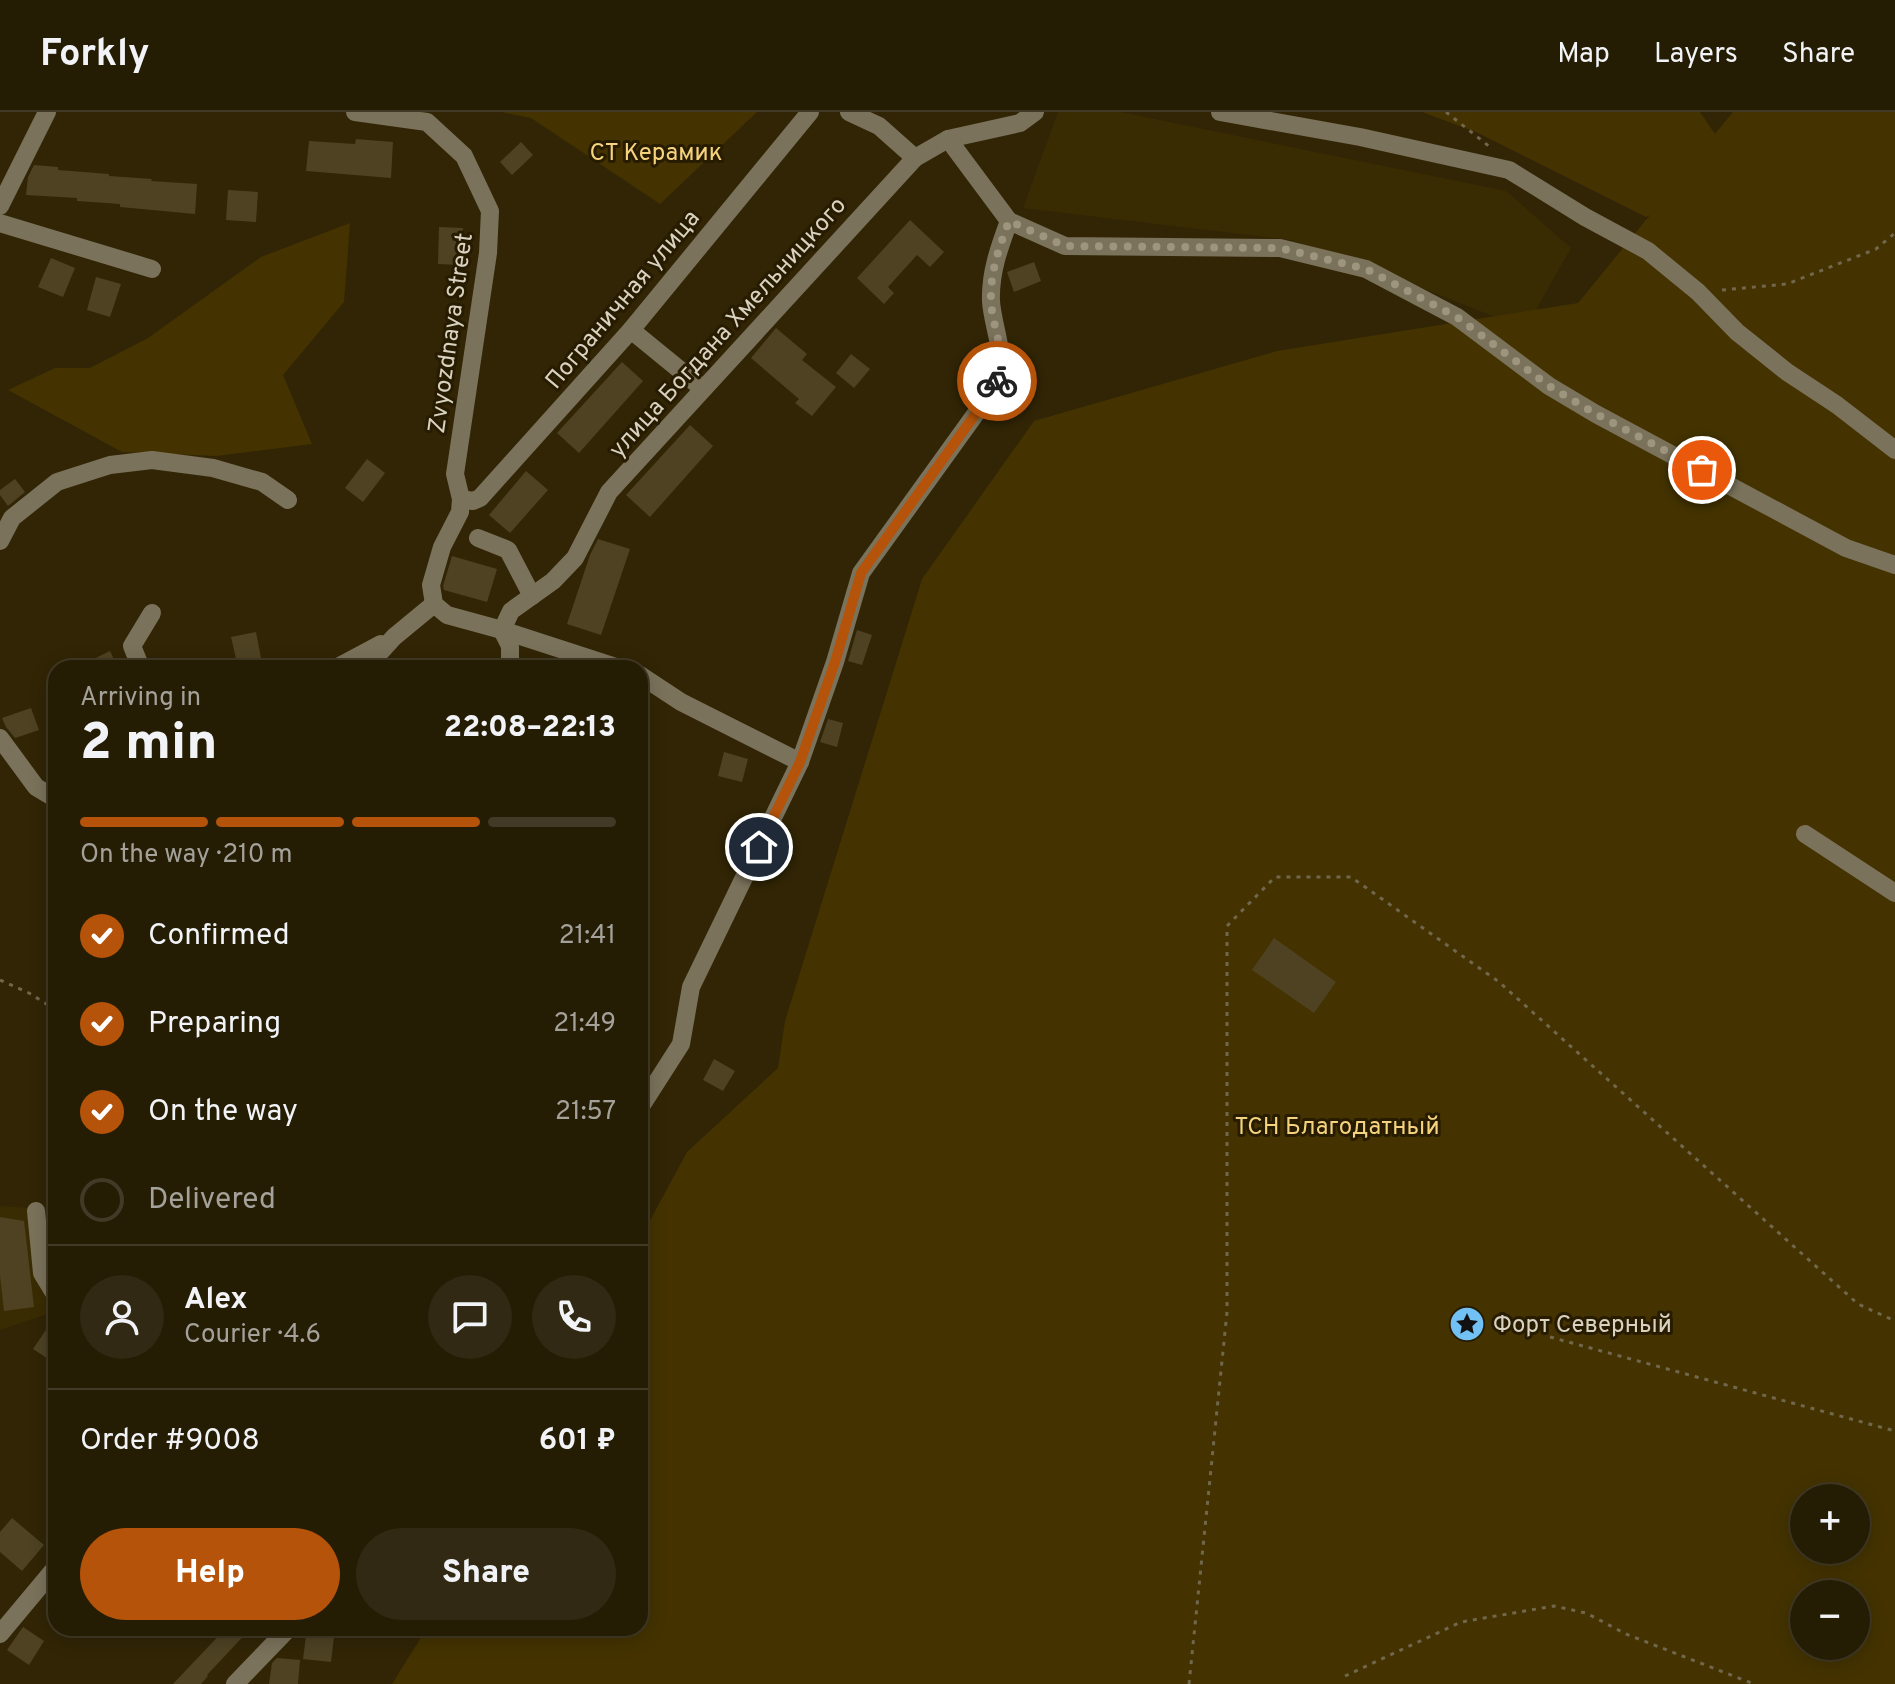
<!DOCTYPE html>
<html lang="en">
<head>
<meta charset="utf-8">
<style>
  :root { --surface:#251c04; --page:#312913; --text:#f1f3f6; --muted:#a3a19a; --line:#423a26; --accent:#b45309 }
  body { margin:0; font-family:Overpass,sans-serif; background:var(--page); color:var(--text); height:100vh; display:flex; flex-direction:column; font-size:30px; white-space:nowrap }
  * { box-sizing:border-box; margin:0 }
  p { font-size:26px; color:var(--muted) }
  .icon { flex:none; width:44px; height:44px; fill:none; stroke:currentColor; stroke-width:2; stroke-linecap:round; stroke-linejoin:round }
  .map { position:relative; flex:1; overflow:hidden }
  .panel { position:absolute; left:48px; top:548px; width:600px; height:976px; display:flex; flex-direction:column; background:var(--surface); border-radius:24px; box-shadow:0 4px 20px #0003,0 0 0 2px var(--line) }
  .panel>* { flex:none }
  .controls { position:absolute; left:1790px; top:1372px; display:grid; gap:16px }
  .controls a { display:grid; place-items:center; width:80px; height:80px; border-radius:50%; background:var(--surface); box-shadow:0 4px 20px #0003,0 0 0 2px var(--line); font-size:40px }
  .pin { position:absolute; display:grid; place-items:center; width:68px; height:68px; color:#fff; margin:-34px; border:4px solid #fff; border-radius:50%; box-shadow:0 2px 8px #0007 }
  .courier { position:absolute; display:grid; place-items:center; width:80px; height:80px; margin:-40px; border:6px solid #b45309; border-radius:50%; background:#fff; color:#222; box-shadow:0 2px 10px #0007 }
  .overview em { font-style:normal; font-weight:800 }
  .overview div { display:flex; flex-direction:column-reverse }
  .overview { display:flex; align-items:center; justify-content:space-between; height:136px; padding:0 32px }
  h1 { font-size:52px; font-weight:800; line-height:60px }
  .bar { display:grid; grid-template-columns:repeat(4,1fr); gap:12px 8px; align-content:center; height:96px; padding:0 32px }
  .bar i { height:10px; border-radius:6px; background:var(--line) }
  .bar .active { background:var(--accent) }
  .bar p { grid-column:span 4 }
  .line { display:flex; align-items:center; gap:20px; padding:0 32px; border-top:2px solid var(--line) }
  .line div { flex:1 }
  .round { display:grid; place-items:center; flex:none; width:84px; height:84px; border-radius:42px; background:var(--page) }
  ol { padding:0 32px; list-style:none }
  li { display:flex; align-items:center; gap:24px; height:88px }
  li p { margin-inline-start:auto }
  li .icon { padding:8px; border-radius:50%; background:var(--accent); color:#fff; stroke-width:4 }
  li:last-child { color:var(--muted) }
  li i { width:44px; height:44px; border:4px solid var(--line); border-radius:50% }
  .button { display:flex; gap:16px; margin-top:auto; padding:16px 32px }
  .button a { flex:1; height:92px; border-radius:48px; background:var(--accent); color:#fff; font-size:32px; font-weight:800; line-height:92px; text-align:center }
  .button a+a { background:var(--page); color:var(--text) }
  header { display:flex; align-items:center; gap:48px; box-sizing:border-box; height:112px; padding:0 40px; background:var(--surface); border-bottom:2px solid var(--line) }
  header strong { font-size:38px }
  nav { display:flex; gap:44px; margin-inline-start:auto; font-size:28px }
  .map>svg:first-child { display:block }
</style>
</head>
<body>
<header>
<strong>Forkly</strong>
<nav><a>Map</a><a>Layers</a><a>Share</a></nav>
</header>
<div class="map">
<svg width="1895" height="1572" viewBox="0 0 1895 1572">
  <rect width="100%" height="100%" fill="#312505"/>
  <g fill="#3a2c02">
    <polygon points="1058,0 1120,0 1506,79 1571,136 1525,217 1397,166 1291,128 1023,96"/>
    <polygon points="0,1094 56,1098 56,1199 0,1218"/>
  </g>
  <g fill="#430" fill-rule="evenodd">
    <polygon points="502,0 757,0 660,92 531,6"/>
    <path d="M1422,0h278l15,22 18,-22h162v1572h-1503l35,-56h213v-389l47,-87 91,-84 7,-47 137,-442 112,-158 243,-70 301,-48 72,-88 -4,2 -170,-85zM1804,1386h52v52h-52zM1804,1482h52v52h-52z"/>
    <polygon points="350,111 344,190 283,263 312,332 216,344 122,340 8,278 55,256 90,256 148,226 261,145"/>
  </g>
  <g fill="#4e4223">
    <polygon points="356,27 393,30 391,66 306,59 309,29 355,32"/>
    <polygon points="521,30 533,43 512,63 500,50"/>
    <polygon points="34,53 58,55 58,58 109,62 109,64 152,67 151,69 197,72 195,102 120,95 120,92 77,89 77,86 26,83 28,65"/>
    <polygon points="228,78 258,80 256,110 226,108"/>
    <polygon points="910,108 944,140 930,155 917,143 888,175 894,181 884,192 857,166"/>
    <polygon points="439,115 463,116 461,153 438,152"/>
    <polygon points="51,146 75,156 63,185 38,175"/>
    <polygon points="1034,150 1041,169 1014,180 1007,160"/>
    <polygon points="96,165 121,172 110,205 87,198"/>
    <polygon points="776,216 807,242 802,248 836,275 812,304 795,291 799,287 751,246"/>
    <polygon points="851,242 870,257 854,276 836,261"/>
    <polygon points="622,250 643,269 579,341 557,321"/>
    <polygon points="690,313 713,334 650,405 626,383"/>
    <polygon points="367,347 385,361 363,390 345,376"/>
    <polygon points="526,359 548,378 510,421 489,403"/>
    <polygon points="15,367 25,380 8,394 0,383 0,378"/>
    <polygon points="598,427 630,437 601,523 567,512 590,443"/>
    <polygon points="452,444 497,457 487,490 444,478 443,474"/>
    <polygon points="857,518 872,523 862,553 848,549"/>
    <polygon points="256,520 261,546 237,551 231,525"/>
    <polygon points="110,539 118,556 75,556"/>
    <polygon points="31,596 39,618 15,626 6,615 2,606"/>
    <polygon points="828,607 843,611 837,635 820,630"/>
    <polygon points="724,640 748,647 742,670 718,664"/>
    <polygon points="1274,826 1336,870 1314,901 1252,858"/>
    <polygon points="714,947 735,959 723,979 703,968"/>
    <polygon points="0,1105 24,1109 34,1195 4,1199 0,1163"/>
    <polygon points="56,1203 56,1252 33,1237"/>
    <polygon points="12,1406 44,1433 22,1459 0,1440 0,1420"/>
    <polygon points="23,1515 44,1529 29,1553 7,1538"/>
    <polygon points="226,1516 251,1516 207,1563 208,1564 201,1572 173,1572"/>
    <polygon points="307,1516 335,1516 331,1550 303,1547"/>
    <polygon points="277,1546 300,1548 298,1572 269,1572 272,1551"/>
  </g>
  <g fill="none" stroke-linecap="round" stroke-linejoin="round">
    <g stroke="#71674d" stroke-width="3" stroke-dasharray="4 6" stroke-linecap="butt">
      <polyline points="1446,0 1490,35"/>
      <polyline points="1722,178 1787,172 1876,137 1895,121"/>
      <polyline points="0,868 29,881 48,893 56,894"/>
      <polyline points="1550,1225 1895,1319"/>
      <polyline points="1345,1564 1461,1510 1554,1494 1586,1501 1626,1522 1754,1572"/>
      <polyline points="1189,1572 1227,1200 1227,814 1275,765 1351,765 1499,870 1858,1192 1895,1209"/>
    </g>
    <g stroke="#7b725b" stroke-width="18">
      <polyline points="355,0 427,10 464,44 490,99 488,141 455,362 461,387 460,400 442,435 431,473 434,492 447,503 502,518 619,556"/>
      <polyline points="1220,0 1360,25 1509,58 1585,105 1648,139 1698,180 1737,220 1787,260 1837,293 1895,338"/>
      <polyline points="948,27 1020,11 1035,0"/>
      <polyline points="0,94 47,0"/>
      <polyline points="1009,109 1065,134 1280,136 1366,157 1457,205 1549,274 1596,302 1846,436 1895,453"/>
      <polyline points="0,111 152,157"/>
      <polyline points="631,218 702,276"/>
      <polyline points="461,387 473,389 480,386 631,218 810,0"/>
      <polyline points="478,426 508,438 532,484"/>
      <polyline points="0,429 12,406 57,370 110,353 152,348 213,356 262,370 288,388"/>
      <polyline points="502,518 511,499 553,469 575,446 609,380 915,46 879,14 849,0"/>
      <polyline points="502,518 510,534 510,556"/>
      <polyline points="141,556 132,534 152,501"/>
      <polyline points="336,556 381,532"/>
      <polyline points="366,556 394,525 434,492"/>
      <polyline points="640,563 681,590 800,650"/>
      <polyline points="0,626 36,675 56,687"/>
      <polyline points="1805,722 1895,781"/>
      <path d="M640,996l41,-64 10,-57 109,-225 35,-100 26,-89 126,-175c4,-7 10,-15 12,-22 7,-20 -7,-53 -8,-75 -1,-28 8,-53 18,-80l-61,-82 -33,19"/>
      <polyline points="36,1099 42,1161 56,1184"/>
      <polyline points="0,1522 56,1455"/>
      <polyline points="235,1572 289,1516"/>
    </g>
  </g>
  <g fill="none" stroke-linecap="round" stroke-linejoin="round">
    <path stroke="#9e957f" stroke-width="8" stroke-dasharray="0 14.4" d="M997,269c11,-24 -5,-54 -6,-80 -1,-29 8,-53 18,-80l56,25 215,2 86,21 91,48 92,69 47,28 106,56"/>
    <polyline stroke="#b45309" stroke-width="10" points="759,735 800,650 835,550 861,461 987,286 997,269"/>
  </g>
  <defs>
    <symbol id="sight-disc" viewBox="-11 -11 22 22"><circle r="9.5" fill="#71c1f5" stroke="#271b00"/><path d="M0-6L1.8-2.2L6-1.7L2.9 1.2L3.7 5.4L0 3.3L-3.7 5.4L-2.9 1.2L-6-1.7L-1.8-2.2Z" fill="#111"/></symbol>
  </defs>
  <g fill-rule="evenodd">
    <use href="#sight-disc" x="1447" y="1192" width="40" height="40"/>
  </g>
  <g text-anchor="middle" stroke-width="6" stroke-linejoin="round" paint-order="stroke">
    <g font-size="24" fill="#f5d37e" stroke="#271b00">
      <text x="656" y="48">СТ Керамик</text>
      <text x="1337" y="1022">ТСН Благодатный</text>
    </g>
    <g font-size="24" fill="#d9d2c1" stroke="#271b00">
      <text transform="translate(622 187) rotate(-50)" y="8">Пограничная улица</text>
      <text transform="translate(727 215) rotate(-48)" y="8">улица Богдана Хмельницкого</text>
      <text transform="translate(450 221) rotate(-82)" y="8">Zvyozdnaya Street</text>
    </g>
    <g font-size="24" fill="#d9d2c1" stroke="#271b00" text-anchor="start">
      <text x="1493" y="1220">Форт Северный</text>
    </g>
  </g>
</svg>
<div class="controls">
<a>+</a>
<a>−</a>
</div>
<div class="pin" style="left:1702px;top:358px;background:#ea580c"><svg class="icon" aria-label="bag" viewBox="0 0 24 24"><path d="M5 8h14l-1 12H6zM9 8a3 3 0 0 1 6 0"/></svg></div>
<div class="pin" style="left:759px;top:735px;background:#1f2937"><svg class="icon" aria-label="home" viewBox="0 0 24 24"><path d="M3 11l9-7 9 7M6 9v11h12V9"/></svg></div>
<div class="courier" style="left:997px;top:269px"><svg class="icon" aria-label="bike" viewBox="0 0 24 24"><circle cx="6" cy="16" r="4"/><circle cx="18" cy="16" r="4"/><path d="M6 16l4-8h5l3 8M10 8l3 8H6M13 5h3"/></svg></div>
<section class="panel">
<div class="overview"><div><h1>2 min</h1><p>Arriving in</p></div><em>22:08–22:13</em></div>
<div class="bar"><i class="active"></i><i class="active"></i><i class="active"></i><i></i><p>On the way · 210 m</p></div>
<ol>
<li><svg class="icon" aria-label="check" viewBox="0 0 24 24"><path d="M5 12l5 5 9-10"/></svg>Confirmed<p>21:41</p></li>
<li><svg class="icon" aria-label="check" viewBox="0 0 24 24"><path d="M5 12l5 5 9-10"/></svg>Preparing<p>21:49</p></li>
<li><svg class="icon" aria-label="check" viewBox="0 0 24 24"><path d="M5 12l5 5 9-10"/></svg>On the way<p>21:57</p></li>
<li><i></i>Delivered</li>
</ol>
<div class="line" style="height:144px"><a class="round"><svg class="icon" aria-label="person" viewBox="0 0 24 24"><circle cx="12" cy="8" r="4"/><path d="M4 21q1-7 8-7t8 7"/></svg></a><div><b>Alex</b><p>Courier · 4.6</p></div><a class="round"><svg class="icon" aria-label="chat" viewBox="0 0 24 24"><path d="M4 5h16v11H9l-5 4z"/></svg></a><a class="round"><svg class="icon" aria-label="phone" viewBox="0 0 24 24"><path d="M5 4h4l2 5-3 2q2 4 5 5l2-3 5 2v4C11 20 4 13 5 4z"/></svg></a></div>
<div class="line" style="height:104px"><div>Order #9008</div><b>601 ₽</b></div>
<div class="button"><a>Help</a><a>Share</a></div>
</section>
</div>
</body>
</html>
